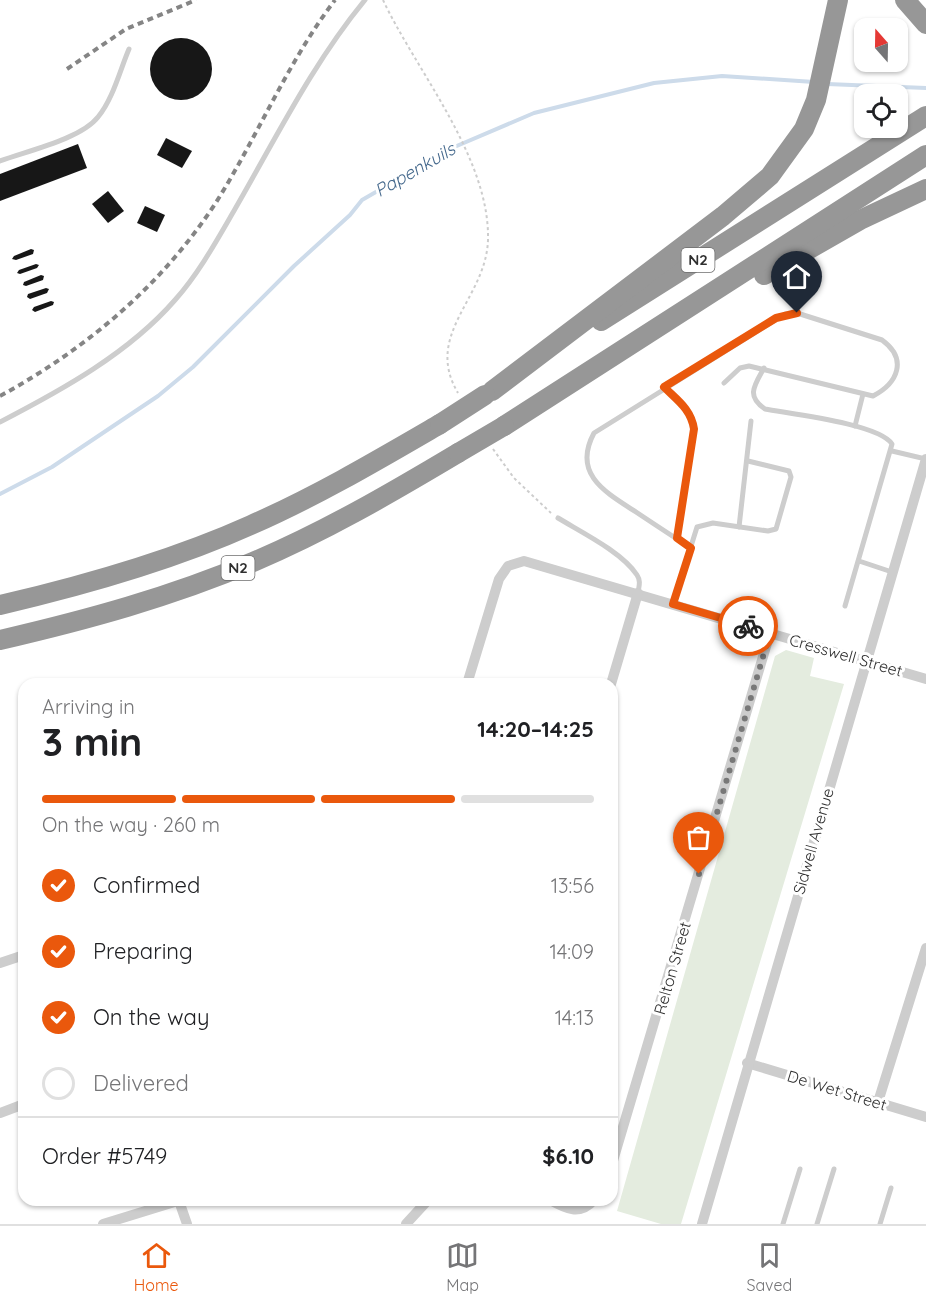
<!DOCTYPE html>
<html lang="en">
<head>
<meta charset="utf-8">
<style>
  :root { --surface:#fff; --page:#f2f2f2; --text:#202124; --muted:#757577; --line:#e0e0e0; --accent:#ea580c }
  body { margin:0; font-family:Quicksand,sans-serif; background:var(--page); color:var(--text); height:100vh; display:flex; flex-direction:column; font-size:22px; white-space:nowrap }
  * { box-sizing:border-box; margin:0 }
  p { font-size:20px; color:var(--muted) }
  .icon { flex:none; width:33px; height:33px; fill:none; stroke:currentColor; stroke-width:2; stroke-linecap:round; stroke-linejoin:round }
  .map { position:relative; flex:1; overflow:hidden }
  .side { position:absolute; left:18px; top:678px; width:600px; height:528px; display:flex; flex-direction:column; background:var(--surface); border-radius:18px; box-shadow:0 2px 4px #0004 }
  .side>* { flex:none }
  .needle { width:39px; rotate:340deg }
  .buttons { position:absolute; left:854px; top:18px; display:grid; gap:12px }
  .buttons a { display:grid; place-items:center; width:54px; height:54px; border-radius:12px; background:var(--surface); box-shadow:0 2px 4px #0004; font-size:30px }
  .pin { position:absolute; display:grid; place-items:center; width:51px; height:51px; color:#fff; margin:-62px -26px; border-radius:50% 50% 50% 0; rotate:-45deg; box-shadow:0 0 6px #0007 }
  .pin .icon { rotate:45deg }
  .courier { position:absolute; display:grid; place-items:center; width:60px; height:60px; margin:-30px; border:4px solid #ea580c; border-radius:50%; background:#fff; color:#222; box-shadow:0 2px 8px #0007 }
  .headline em { font-style:normal; font-weight:800 }
  .headline div { display:flex; flex-direction:column-reverse }
  .headline { display:flex; align-items:center; justify-content:space-between; height:102px; padding:0 24px }
  h1 { font-size:39px; font-weight:800; line-height:45px }
  .bar { display:grid; grid-template-columns:repeat(4,1fr); gap:9px 6px; align-content:center; height:72px; padding:0 24px }
  .bar i { height:8px; border-radius:4px; background:var(--line) }
  .bar .active { background:var(--accent) }
  .bar p { grid-column:span 4 }
  .line { display:flex; align-items:center; gap:15px; padding:0 24px; border-top:2px solid var(--line) }
  .line div { flex:1 }
  ol { padding:0 24px; list-style:none }
  li { display:flex; align-items:center; gap:18px; height:66px }
  li p { margin-inline-start:auto }
  li .icon { padding:6px; border-radius:50%; background:var(--accent); color:#fff; stroke-width:4 }
  li:last-child { color:var(--muted) }
  li i { width:33px; height:33px; border:3px solid var(--line); border-radius:50% }
  .tabs { display:flex; justify-content:space-around; align-items:center; height:84px; border-top:2px solid var(--line); background:var(--surface); font-size:16px; color:var(--muted) }
  .tabs a { display:grid; justify-items:center; gap:3px }
  .tabs .active { color:var(--accent) }
  .map>svg:first-child { display:block }
</style>
</head>
<body>
<div class="map">
<svg width="926" height="1224" viewBox="0 0 926 1224">
  <rect width="100%" height="100%" fill="#fff"/>
  <polygon fill="#e4ecdf" points="786,650 814,658 810,676 844,684 681,1224 661,1224 617,1211 775,656"/>
  <g fill="none" stroke-linecap="round" stroke-linejoin="round">
    <g stroke="#cddbea" stroke-width="4">
      <polyline points="827,84 926,88"/>
      <polyline points="0,494 52,467 158,396 193,367 294,266 350,215 362,200 452,148 534,113 654,83 722,76 814,82"/>
    </g>
  </g>
  <g fill="#171717">
    <circle cx="181" cy="69" r="31"/>
    <polygon points="166,138 192,151 182,168 157,155"/>
    <polygon points="78,144 87,168 0,201 0,174"/>
    <polygon points="108,191 124,211 108,223 92,204"/>
    <polygon points="145,206 165,215 157,232 137,223"/>
    <polygon points="31,249 34,250 33,254 16,260 12,259 14,256"/>
    <polygon points="36,264 39,265 37,268 20,274 17,273 19,270"/>
    <polygon points="41,275 44,276 43,280 26,286 23,285 24,282"/>
    <polygon points="46,288 49,289 47,293 30,299 27,297 28,294"/>
    <polygon points="51,301 54,302 53,305 35,312 32,310 34,307"/>
  </g>
  <g fill="none" stroke-linecap="round" stroke-linejoin="round">
    <g stroke="#cdcdcd" stroke-width="2" stroke-dasharray="3 3" stroke-linecap="butt">
      <path d="M383,0c34,72 107,158 105,240 -2,59 -65,94 -30,153"/>
      <polyline points="493,449 514,478 551,513"/>
    </g>
    <g stroke="#cdcdcd" stroke-width="5">
      <path d="M0,161c27,-10 81,-22 98,-44 15,-18 22,-47 31,-68"/>
      <path d="M764,368c-10,18 -18,28 1,41 27,5 114,15 127,35l-47,162"/>
      <path d="M664,387c13,13 27,22 30,42l-17,109"/>
      <path d="M0,422c62,-32 129,-69 175,-122 24,-27 42,-60 60,-91 41,-71 78,-146 130,-209"/>
      <polyline points="855,426 863,394"/>
      <polyline points="892,451 926,459"/>
      <path d="M558,518c23,14 64,34 79,57 4,6 2,11 1,18"/>
      <polyline points="739,527 751,421"/>
      <path d="M691,548c-19,-12 -37,-24 -55,-36 -31,-20 -64,-38 -42,-79l191,-119 12,-1 85,27c26,19 16,43 -9,56l-124,-30 -9,2 -16,15"/>
      <polyline points="859,561 892,572"/>
      <polyline points="673,604 697,527 713,523 768,531 776,529 791,477 789,471 748,461"/>
      <polyline points="783,1224 800,1169"/>
      <polyline points="817,1224 834,1169"/>
      <polyline points="880,1224 891,1188"/>
    </g>
    <g stroke="#cdcdcd" stroke-width="10">
      <polyline points="467,684 499,579 508,566 524,561 926,679"/>
      <polyline points="611,684 638,593"/>
      <polyline points="0,963 24,955"/>
      <polyline points="747,1063 926,1117"/>
      <polyline points="878,1102 926,948"/>
      <polyline points="0,1113 24,1104"/>
      <polyline points="612,1164 770,633"/>
      <path d="M550,1200c16,9 30,16 44,0"/>
      <polyline points="179,1201 187,1224"/>
      <polyline points="103,1224 181,1200"/>
      <polyline points="406,1224 428,1200"/>
      <polyline points="702,1224 926,459"/>
    </g>
    <g stroke="#979797" stroke-width="20">
      <polyline points="905,0 926,24"/>
      <polyline points="764,275 860,220 926,189"/>
      <polyline points="601,321 926,116"/>
      <polyline points="492,391 723,216 770,176 804,129 816,100 838,0"/>
      <polyline points="504,426 926,155"/>
      <path d="M0,605c86,-20 171,-44 251,-80 66,-29 127,-65 189,-101"/>
      <path d="M0,640c86,-20 171,-43 253,-78 71,-30 138,-69 205,-109"/>
    </g>
    <g stroke="#858585" stroke-width="4" stroke-dasharray="6 4.5" stroke-linecap="butt">
      <polyline points="67,69 126,29 196,0"/>
      <path d="M0,396c86,-47 161,-110 215,-192 42,-66 72,-141 120,-204"/>
    </g>
    <g stroke="#979797" stroke-width="20">
      <polyline points="440,424 485,395"/>
      <polyline points="458,453 504,426"/>
    </g>
  </g>
  <g fill="none" stroke-linecap="round" stroke-linejoin="round">
    <polyline stroke="#787878" stroke-width="6" stroke-dasharray="0 10.8" points="699,874 770,633 748,626"/>
    <path stroke="#ea580c" stroke-width="8" d="M748,626l-75,-22 18,-56 -14,-10 17,-109c-3,-20 -17,-29 -30,-42l112,-69 21,-5"/>
  </g>
  <g text-anchor="middle" stroke-width="6" stroke-linejoin="round" paint-order="stroke">
    <g fill="#fff" stroke="#6e6e6e" stroke-width="1.5">
      <rect x="681.5" y="248" width="33" height="24" rx="4.5"/>
      <rect x="221.5" y="556" width="33" height="24" rx="4.5"/>
    </g>
    <g font-size="15" font-weight="bold" fill="#303030">
      <text x="698" y="265">N2</text>
      <text x="238" y="573">N2</text>
    </g>
    <g font-size="16" fill="#303030" stroke="#fff">
      <text transform="translate(846 655) rotate(16)" y="6">Cresswell Street</text>
      <text transform="translate(813 841) rotate(-74)" y="6">Sidwell Avenue</text>
      <text transform="translate(672 968) rotate(-74)" y="6">Relton Street</text>
      <text transform="translate(837 1090) rotate(17)" y="6">De Wet Street</text>
    </g>
    <g font-size="18" font-style="italic" fill="#44688c" stroke="#fff">
      <text transform="translate(415 170) rotate(-30)" y="6">Papenkuils</text>
    </g>
  </g>
</svg>
<div class="buttons">
<a><svg class="needle" viewBox="-14 -14 28 28"><path d="M0-13l5 13h-10z" fill="#e53935"/><path d="M0 13l5-13h-10z" fill="#757577"/></svg></a>
<a><svg class="icon" aria-label="locate" viewBox="0 0 24 24"><circle cx="12" cy="12" r="6"/><path d="M12 2v4M12 18v4M2 12h4M18 12h4"/></svg></a>
</div>
<div class="pin" style="left:699px;top:874px;background:#ea580c"><svg class="icon" aria-label="bag" viewBox="0 0 24 24"><path d="M5 8h14l-1 12H6zM9 8a3 3 0 0 1 6 0"/></svg></div>
<div class="pin" style="left:797px;top:313px;background:#1f2937"><svg class="icon" aria-label="home" viewBox="0 0 24 24"><path d="M3 11l9-7 9 7M6 9v11h12V9"/></svg></div>
<div class="courier" style="left:748px;top:626px"><svg class="icon" aria-label="bike" viewBox="0 0 24 24"><circle cx="6" cy="16" r="4"/><circle cx="18" cy="16" r="4"/><path d="M6 16l4-8h5l3 8M10 8l3 8H6M13 5h3"/></svg></div>
<section class="side">
<div class="headline"><div><h1>3 min</h1><p>Arriving in</p></div><em>14:20–14:25</em></div>
<div class="bar"><i class="active"></i><i class="active"></i><i class="active"></i><i></i><p>On the way · 260 m</p></div>
<ol>
<li><svg class="icon" aria-label="check" viewBox="0 0 24 24"><path d="M5 12l5 5 9-10"/></svg>Confirmed<p>13:56</p></li>
<li><svg class="icon" aria-label="check" viewBox="0 0 24 24"><path d="M5 12l5 5 9-10"/></svg>Preparing<p>14:09</p></li>
<li><svg class="icon" aria-label="check" viewBox="0 0 24 24"><path d="M5 12l5 5 9-10"/></svg>On the way<p>14:13</p></li>
<li><i></i>Delivered</li>
</ol>
<div class="line" style="height:78px"><div>Order #5749</div><b>$6.10</b></div>
</section>
</div>
<nav class="tabs">
<a class="active"><svg class="icon" aria-label="home" viewBox="0 0 24 24"><path d="M3 11l9-7 9 7M6 9v11h12V9"/></svg>Home</a>
<a><svg class="icon" aria-label="map" viewBox="0 0 24 24"><path d="M3 6l6-2 6 2 6-2v14l-6 2-6-2-6 2zM9 4v14M15 6v14"/></svg>Map</a>
<a><svg class="icon" aria-label="saved" viewBox="0 0 24 24"><path d="M7 4h10v16l-5-4-5 4z"/></svg>Saved</a>
</nav>
</body>
</html>
